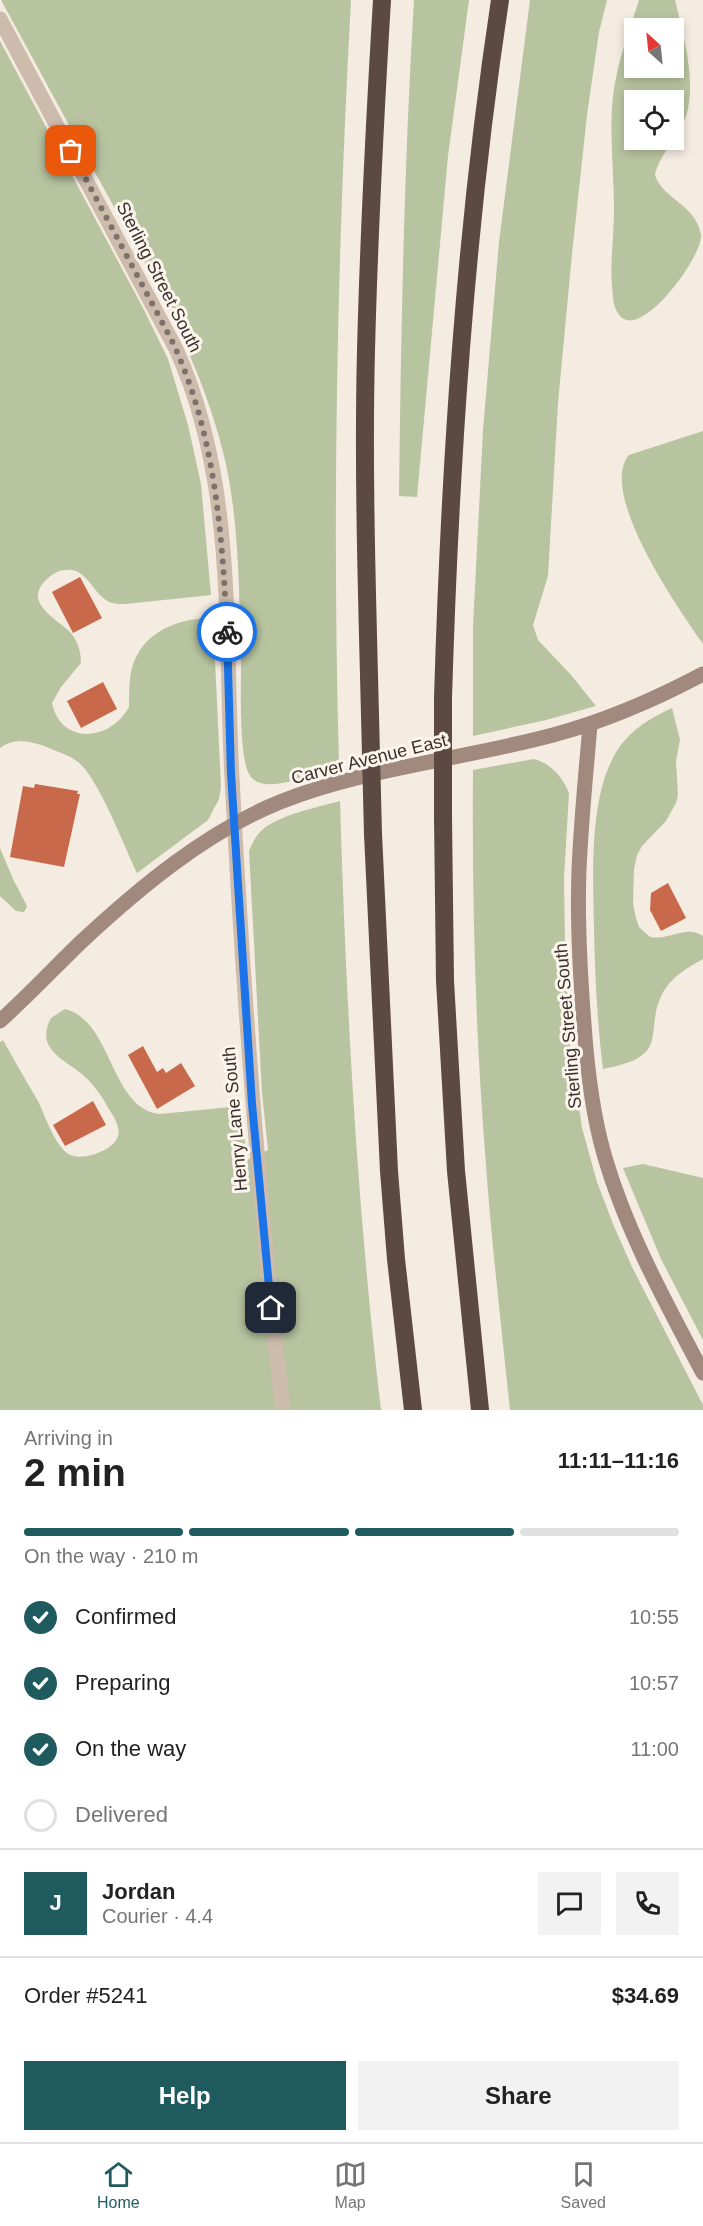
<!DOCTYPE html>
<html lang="en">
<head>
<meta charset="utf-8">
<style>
  :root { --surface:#fff; --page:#f2f2f2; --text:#222; --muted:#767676; --line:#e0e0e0; --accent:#1f5a5e }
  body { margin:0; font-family:Arial,sans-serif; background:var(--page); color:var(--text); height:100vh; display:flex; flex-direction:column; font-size:22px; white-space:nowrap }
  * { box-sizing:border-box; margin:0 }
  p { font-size:20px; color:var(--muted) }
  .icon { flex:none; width:33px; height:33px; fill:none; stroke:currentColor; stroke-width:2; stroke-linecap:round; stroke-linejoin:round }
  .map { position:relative; height:1410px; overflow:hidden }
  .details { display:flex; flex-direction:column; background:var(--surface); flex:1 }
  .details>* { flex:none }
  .needle { width:39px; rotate:333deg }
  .controls { position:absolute; left:624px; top:18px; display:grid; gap:12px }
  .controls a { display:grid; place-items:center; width:60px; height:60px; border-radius:0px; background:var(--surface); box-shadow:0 3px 9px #0003; font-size:30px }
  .pin { position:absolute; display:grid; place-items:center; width:51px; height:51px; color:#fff; margin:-26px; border-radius:12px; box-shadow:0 3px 9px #0006 }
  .courier { position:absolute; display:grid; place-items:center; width:60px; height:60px; margin:-30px; border:4px solid #1a73e8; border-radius:50%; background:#fff; color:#222; box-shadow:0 2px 8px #0007 }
  .head em { font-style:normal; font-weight:600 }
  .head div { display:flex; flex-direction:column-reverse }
  .head { display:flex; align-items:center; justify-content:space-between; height:102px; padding:0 24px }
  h1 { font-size:39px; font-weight:600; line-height:45px }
  .bar { display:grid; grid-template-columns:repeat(4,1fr); gap:9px 6px; align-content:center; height:72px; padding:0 24px }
  .bar i { height:8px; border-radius:4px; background:var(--line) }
  .bar .current { background:var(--accent) }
  .bar p { grid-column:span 4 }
  .line { display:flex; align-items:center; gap:15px; padding:0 24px; border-top:2px solid var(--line) }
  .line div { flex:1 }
  .round { display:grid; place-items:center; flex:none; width:63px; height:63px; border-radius:0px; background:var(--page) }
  ol { padding:0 24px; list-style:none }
  li { display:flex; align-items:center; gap:18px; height:66px }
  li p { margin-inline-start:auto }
  li .icon { padding:6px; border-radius:50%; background:var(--accent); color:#fff; stroke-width:4 }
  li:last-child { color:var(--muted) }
  li i { width:33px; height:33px; border:3px solid var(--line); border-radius:50% }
  .action { display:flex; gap:12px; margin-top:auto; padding:12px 24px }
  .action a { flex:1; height:69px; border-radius:0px; background:var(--accent); color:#fff; font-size:24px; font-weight:600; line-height:69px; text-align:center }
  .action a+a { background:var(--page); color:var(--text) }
  .tab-bar { display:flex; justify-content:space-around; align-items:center; height:84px; border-top:2px solid var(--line); background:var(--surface); font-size:16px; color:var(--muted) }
  .tab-bar a { display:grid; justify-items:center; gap:3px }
  .tab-bar .current { color:var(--accent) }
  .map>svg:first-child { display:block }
</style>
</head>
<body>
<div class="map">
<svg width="703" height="1410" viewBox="0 0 703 1410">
  <rect width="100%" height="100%" fill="#f4ebe1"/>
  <g fill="#b8c4a0" fill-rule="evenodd">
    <path d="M1,0h350c-14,256 -19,509 -12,765 -20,6 -77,34 -90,9 -10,-18 -8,-84 -8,-107 -2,-68 -1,-136 -15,-203 -22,-96 -70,-182 -118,-268 -36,-65 -71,-130 -107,-196z"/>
    <path d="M414,0h55l-21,156 -31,341 -18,-1c2,-166 5,-331 15,-496z"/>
    <polygon points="530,0 607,0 599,32 587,115 572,254 558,403 548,576 533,625 538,640 571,675 596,706 546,720 473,736 473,627 483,430 499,242"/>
    <path d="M639,0h36c8,34 23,85 10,119 -7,19 -26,36 -30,56 7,24 41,29 46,60 2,21 -58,103 -80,82 -5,-5 -8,-14 -8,-21 -4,-28 1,-58 1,-86 0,-38 -5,-76 -1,-114 4,-33 16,-65 26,-96zM634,28h40v40h-40zM634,100h40v40h-40z"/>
    <path d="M0,41l143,267 25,51 20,66 13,59 10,111 -85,9c-4,0 -10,0 -14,-1 -19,-6 -24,-36 -46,-33 -8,0 -15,5 -20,10 -24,23 12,39 25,53 7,9 10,19 10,30l-20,24 -9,16c9,43 59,38 77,4 0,-9 0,-19 1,-28 5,-44 44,-61 83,-61l8,169 -2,12 -11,21 -71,53c-12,-25 -39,-96 -59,-111 -10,-8 -23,-11 -34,-16 -16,-5 -30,-8 -44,2z"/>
    <path d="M703,431v213c-23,-33 -106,-151 -74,-189z"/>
    <path d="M672,708l8,32 -4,21 2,34 -2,8 -10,18 -24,25 -5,9 -3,14 -1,35 3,14 3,9 11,10c19,4 36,-13 53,-1v23c-18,10 -35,20 -43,40 -6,13 -5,27 -8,41 -5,21 -31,25 -49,29 -6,-47 -8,-94 -9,-141 -1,-51 -5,-127 20,-172 13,-24 34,-37 58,-48z"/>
    <path d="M534,759c16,4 29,18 35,34l-5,85 1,67 5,99 12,84 15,54 16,42 19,43 71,138v5h-193c-9,-86 -19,-172 -25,-258 -10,-127 -13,-255 -12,-382z"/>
    <path d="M340,801c6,203 17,407 41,609h-381v-368l3,-2 5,9c10,18 20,35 30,52 8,17 15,40 29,52 12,10 47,-2 51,-17 3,-10 -6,-22 -11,-30 -6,-12 -15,-23 -25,-32 -20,-16 -47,-26 -31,-56l14,-9c48,12 45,100 95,105l81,-8 6,54 21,-10 -6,-57 -13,-242c3,-7 6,-14 12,-20 17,-16 57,-24 79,-30z"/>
    <polygon points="0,848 13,879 26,904 27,907 24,912 16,911 0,896"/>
    <polygon points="643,1164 703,1178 703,1340 661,1259 623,1168"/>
  </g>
  <g fill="#c8694b">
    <polygon points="80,577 102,618 73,633 52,592"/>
    <polygon points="103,682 117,709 81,728 67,701"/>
    <polygon points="35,784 78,791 77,794 80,794 64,867 10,857 23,786 34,788"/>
    <polygon points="668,883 686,918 661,931 650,910 651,893"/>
    <polygon points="143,1046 157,1072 163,1068 166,1073 181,1063 195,1086 157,1109 128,1055"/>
    <polygon points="93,1101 106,1125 65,1146 53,1125"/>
  </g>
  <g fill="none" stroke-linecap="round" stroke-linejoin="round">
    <path stroke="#cdbbac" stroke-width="15" d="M0,19l176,330c61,134 48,286 56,429 11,211 26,422 51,632"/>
    <g stroke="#a18a7d" stroke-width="15">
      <path d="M590,725c-4,48 -9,96 -11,145 -2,51 1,103 5,154 3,44 8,88 20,130 22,77 62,149 99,219"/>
      <path d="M0,1021c28,-25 54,-53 81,-79 58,-54 125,-110 199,-140 85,-34 184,-43 273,-67 53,-14 101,-35 150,-61"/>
    </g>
    <g stroke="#5c4a42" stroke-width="18">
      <path d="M443,698c7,-233 22,-467 57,-698"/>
      <path d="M370,715c-3,-122 -7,-243 -4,-365 3,-117 9,-233 16,-350"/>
      <polyline points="443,817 445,981 456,1171 480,1410"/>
      <polyline points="373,834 389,1171 396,1259 413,1410"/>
    </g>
    <g stroke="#5c4a42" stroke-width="18">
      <polyline points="443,698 443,817"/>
      <polyline points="370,715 373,834"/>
    </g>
  </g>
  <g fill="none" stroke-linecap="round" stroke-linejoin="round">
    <path stroke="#7c716b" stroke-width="6" stroke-dasharray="0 10.8" d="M71,151l100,188c44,92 51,192 56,293"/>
    <polyline stroke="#1a73e8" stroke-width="8" points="227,632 231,774 252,1104 271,1308"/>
  </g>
  <g text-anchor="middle" stroke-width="6" stroke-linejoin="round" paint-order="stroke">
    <g font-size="18" fill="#3b302b" stroke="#fbf5ee">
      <text transform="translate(159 277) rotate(63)" y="6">Sterling Street South</text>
      <text transform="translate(369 759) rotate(-14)" y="6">Carver Avenue East</text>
      <text transform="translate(568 1026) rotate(-95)" y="6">Sterling Street South</text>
      <text transform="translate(235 1119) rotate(-95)" y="6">Henry Lane South</text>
    </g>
  </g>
</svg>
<div class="controls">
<a><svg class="needle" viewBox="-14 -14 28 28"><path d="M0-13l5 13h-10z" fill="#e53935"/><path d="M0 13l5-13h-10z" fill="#767676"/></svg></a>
<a><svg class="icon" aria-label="locate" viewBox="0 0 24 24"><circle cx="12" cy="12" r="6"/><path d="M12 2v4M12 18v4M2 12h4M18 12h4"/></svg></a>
</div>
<div class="pin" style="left:71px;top:151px;background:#ea580c"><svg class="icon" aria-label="bag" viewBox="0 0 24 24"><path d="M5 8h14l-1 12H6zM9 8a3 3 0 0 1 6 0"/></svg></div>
<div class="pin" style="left:271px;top:1308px;background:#1f2937"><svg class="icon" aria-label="home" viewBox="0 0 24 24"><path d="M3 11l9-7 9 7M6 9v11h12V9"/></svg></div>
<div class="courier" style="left:227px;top:632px"><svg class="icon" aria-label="bike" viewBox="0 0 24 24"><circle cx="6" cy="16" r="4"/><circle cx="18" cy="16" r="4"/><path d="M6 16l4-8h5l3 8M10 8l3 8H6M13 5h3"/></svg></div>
</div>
<section class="details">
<div class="head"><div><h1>2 min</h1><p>Arriving in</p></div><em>11:11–11:16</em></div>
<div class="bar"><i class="current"></i><i class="current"></i><i class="current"></i><i></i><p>On the way · 210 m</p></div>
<ol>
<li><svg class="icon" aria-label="check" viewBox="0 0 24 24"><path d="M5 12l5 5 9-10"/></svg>Confirmed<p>10:55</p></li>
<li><svg class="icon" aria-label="check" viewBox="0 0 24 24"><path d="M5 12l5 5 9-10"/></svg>Preparing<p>10:57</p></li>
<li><svg class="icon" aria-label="check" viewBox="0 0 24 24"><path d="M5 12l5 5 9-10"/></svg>On the way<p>11:00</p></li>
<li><i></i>Delivered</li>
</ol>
<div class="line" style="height:108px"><b class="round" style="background:var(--accent);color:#fff">J</b><div><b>Jordan</b><p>Courier · 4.4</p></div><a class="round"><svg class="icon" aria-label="chat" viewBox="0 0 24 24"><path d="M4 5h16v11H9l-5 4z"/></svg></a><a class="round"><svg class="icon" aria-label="phone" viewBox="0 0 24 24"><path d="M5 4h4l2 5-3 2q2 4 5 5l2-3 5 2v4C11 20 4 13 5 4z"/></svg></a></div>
<div class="line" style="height:78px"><div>Order #5241</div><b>$34.69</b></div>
<div class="action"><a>Help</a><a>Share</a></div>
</section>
<nav class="tab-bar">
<a class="current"><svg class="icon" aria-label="home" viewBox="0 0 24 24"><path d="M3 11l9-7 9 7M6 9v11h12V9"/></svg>Home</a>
<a><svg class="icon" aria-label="map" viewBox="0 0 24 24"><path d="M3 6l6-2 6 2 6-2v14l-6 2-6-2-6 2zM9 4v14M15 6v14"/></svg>Map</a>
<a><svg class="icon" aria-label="saved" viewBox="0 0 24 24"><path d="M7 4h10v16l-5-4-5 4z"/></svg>Saved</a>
</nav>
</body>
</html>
